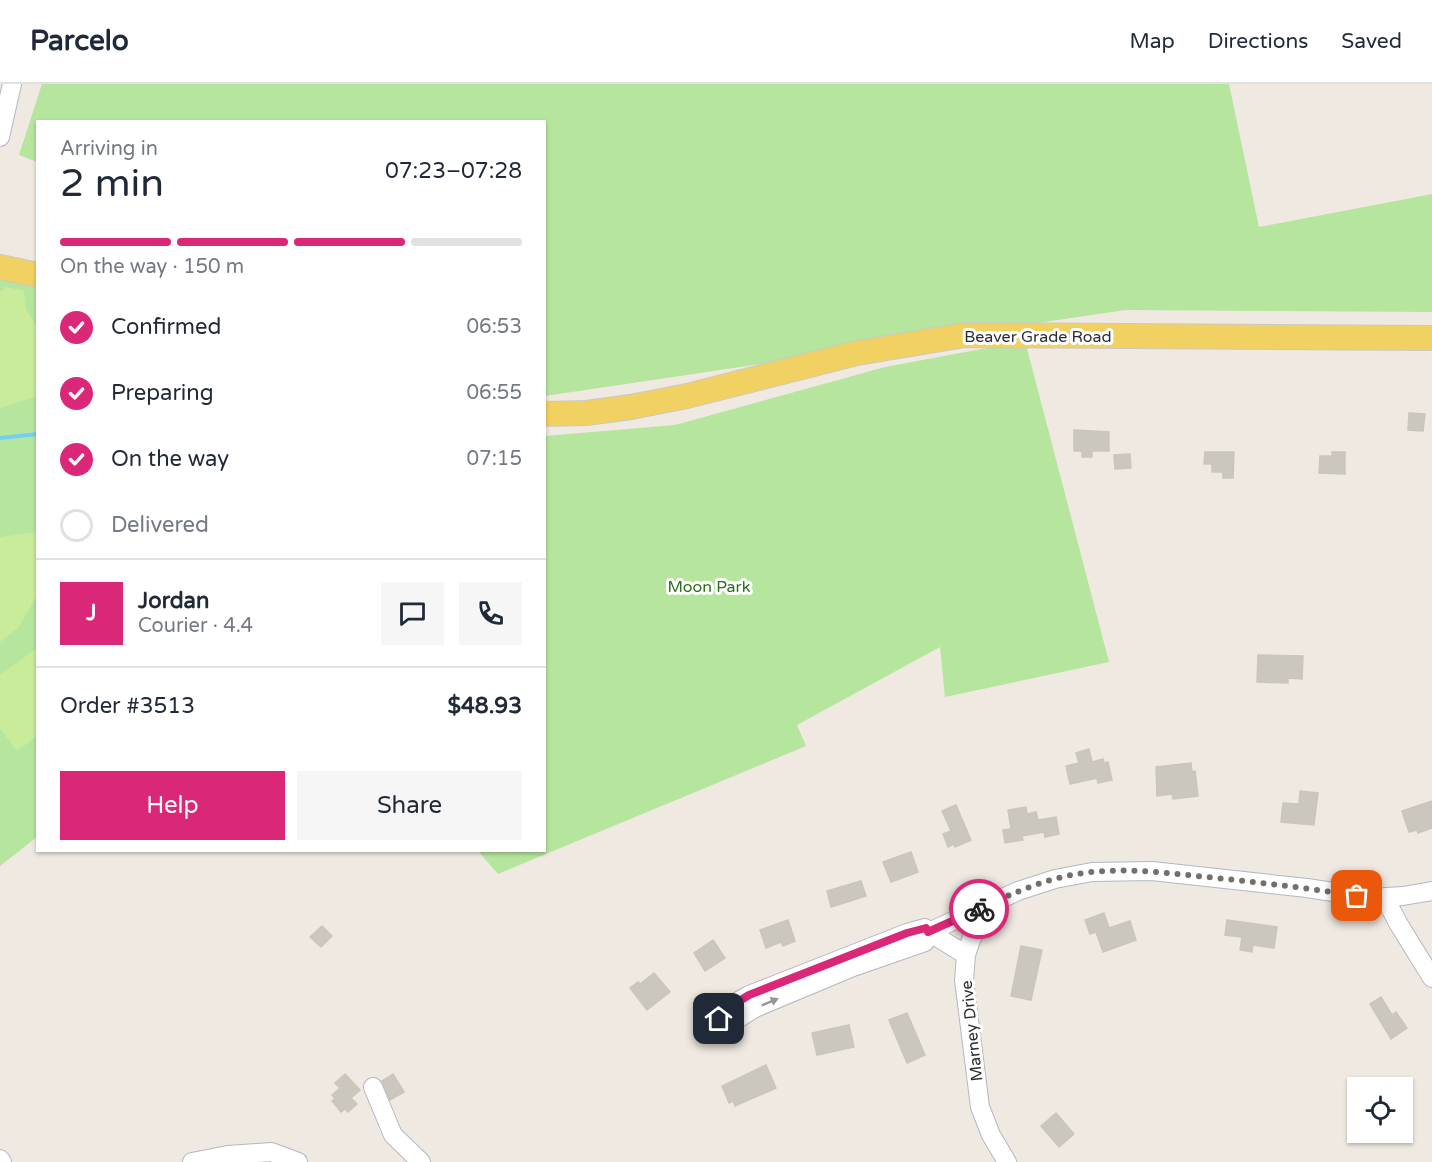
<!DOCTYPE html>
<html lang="en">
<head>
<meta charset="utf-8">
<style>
  :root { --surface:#fff; --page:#f6f6f7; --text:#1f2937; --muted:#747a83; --line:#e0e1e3; --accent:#db2777 }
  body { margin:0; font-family:"Varela Round",sans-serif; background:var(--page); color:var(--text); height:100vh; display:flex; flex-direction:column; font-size:22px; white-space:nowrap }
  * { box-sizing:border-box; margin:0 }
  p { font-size:20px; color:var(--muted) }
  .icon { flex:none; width:33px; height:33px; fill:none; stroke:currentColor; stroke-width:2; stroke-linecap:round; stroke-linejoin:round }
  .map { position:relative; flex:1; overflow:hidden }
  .drawer { position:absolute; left:36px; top:36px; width:510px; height:732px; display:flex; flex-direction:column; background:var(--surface); border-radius:0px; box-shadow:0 2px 4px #0004 }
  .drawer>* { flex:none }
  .fabs { position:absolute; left:1347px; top:993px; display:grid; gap:12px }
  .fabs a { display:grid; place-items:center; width:66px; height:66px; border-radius:0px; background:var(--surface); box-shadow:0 2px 4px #0004; font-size:30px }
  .pin { position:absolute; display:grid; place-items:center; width:51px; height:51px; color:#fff; margin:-26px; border-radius:12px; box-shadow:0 3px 9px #0006 }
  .courier { position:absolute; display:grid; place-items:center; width:60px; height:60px; margin:-30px; border:4px solid #db2777; border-radius:50%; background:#fff; color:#222; box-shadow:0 2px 8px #0007 }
  .overview em { font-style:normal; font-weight:600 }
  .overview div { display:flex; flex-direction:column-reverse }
  .overview { display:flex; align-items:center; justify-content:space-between; height:102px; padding:0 24px }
  h1 { font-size:39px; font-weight:600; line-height:45px }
  .bar { display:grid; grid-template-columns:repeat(4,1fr); gap:9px 6px; align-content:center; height:72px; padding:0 24px }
  .bar i { height:8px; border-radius:4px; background:var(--line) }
  .bar .current { background:var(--accent) }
  .bar p { grid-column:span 4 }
  .line { display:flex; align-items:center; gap:15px; padding:0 24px; border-top:2px solid var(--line) }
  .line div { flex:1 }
  .round { display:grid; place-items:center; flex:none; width:63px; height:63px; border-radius:0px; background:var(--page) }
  ol { padding:0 24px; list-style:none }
  li { display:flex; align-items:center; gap:18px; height:66px }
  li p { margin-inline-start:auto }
  li .icon { padding:6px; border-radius:50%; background:var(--accent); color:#fff; stroke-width:4 }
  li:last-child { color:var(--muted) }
  li i { width:33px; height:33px; border:3px solid var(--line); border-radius:50% }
  .primary-button { display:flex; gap:12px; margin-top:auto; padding:12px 24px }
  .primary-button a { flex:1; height:69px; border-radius:0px; background:var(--accent); color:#fff; font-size:24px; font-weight:600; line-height:69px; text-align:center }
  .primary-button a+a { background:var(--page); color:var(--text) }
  header { display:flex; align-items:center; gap:36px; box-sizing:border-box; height:84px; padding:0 30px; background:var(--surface); border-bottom:2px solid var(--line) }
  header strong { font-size:28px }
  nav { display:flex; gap:33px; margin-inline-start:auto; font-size:21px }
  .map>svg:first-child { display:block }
</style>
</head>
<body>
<header>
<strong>Parcelo</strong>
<nav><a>Map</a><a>Directions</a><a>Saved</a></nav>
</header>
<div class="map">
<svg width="1432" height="1078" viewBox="0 0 1432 1078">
  <rect width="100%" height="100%" fill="#efe9e1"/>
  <g fill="#b6e59e">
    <polygon points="42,0 1229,0 1259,143 1432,110 1432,228 1125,226 545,312 544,38 38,38 37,78 19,71"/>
    <polygon points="0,192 38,201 37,753 0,782"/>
    <polygon points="1025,257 1109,578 945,613 940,563 797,641 806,662 498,790 478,767 544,766 545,352 675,341 885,283"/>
  </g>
  <g fill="#c9ec9a">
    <polygon points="6,203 24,207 26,225 37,243 37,312 0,324 0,208"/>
    <polygon points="37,448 37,511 19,543 0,558 0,453"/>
    <polygon points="37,564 37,652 17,667 0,644 0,591"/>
  </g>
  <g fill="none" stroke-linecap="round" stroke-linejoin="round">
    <polyline stroke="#75cff0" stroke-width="4" points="0,354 38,350"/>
  </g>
  <g fill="#cbc7bf" stroke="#cbc5ba" stroke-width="1.5">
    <polygon points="1409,329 1425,330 1423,347 1408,346"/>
    <polygon points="1074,346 1109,348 1109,367 1092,367 1092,373 1082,373 1082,367 1074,367"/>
    <polygon points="1205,368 1234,368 1233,394 1223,394 1223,388 1212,388 1212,380 1204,380"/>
    <polygon points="1332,368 1345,368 1345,390 1319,389 1320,372 1332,372"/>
    <polygon points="1130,370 1131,384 1115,385 1114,371"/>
    <polygon points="1258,571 1303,572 1302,595 1288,594 1288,599 1257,598"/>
    <polygon points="1089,665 1092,678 1103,675 1104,679 1108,678 1112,696 1098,699 1097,694 1070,700 1066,682 1079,679 1076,669"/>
    <polygon points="1191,679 1192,688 1195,687 1198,712 1173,715 1172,710 1157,712 1156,683"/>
    <polygon points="1300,707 1318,709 1314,741 1281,738 1283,719 1299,720"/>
    <polygon points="1432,717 1432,744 1418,749 1417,746 1409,748 1402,727"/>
    <polygon points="956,721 971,756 955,763 954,760 948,763 943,750 951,747 942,727"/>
    <polygon points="1026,723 1027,730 1036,728 1038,736 1056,733 1059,750 1045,753 1044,748 1022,752 1023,756 1005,759 1003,746 1011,745 1008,726"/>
    <polygon points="911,768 918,788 891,798 883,778"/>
    <polygon points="861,797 866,812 831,823 827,807"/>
    <polygon points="1104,829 1109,844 1130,837 1136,856 1103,868 1096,848 1090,850 1085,836"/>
    <polygon points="788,836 795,857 783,862 781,858 766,864 760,846"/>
    <polygon points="1227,836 1277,843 1274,864 1253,861 1252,868 1240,866 1242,853 1225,851"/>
    <polygon points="322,842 332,852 321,863 310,853"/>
    <polygon points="713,856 725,874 705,887 694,869"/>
    <polygon points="1021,862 1042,866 1031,916 1011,912"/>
    <polygon points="654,889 670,908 647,926 630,904 638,898 640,900"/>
    <polygon points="1381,913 1392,931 1396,928 1407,944 1391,955 1370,920"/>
    <polygon points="907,929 925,971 907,979 889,936"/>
    <polygon points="849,941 854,963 817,971 812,949"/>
    <polygon points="766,981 776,1004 735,1022 733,1017 729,1019 722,1002"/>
    <polygon points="345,990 360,1006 351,1014 357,1020 348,1028 345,1025 341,1028 332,1017 335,1015 332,1011 340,1004 335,999"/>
    <polygon points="393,990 404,1008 390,1016 382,997"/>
    <polygon points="1056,1029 1074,1050 1059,1063 1041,1042"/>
  </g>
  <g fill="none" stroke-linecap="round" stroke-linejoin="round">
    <defs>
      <g id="minor">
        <polyline points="0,53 12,0"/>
        <polyline points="1385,814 1398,839 1432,894"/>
        <polyline points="995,818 977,844 971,856 966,871 964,896 980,1023 991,1051 1007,1078"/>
        <polyline points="966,871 929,848 925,844 907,849 749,911 733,920 719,935 723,944 755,924 853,883 925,858 929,848 1018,807 1055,795 1092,788 1152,787 1307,804 1372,814 1403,812 1432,807"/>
        <polyline points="373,1003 393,1051 421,1078"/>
        <polyline points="0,1075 2,1078"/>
        <polyline points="192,1078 228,1071 271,1068 298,1078"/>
      </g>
      <g id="major">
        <polyline points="0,183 38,191"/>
        <polyline points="544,330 586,329 631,323 687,312 857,269 965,251 1432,254"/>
      </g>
    </defs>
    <use href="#minor" stroke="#b4b7c1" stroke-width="20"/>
    <use href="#major" stroke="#c9c9c9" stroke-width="26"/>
    <use href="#minor" stroke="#fff" stroke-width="18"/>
    <use href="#major" stroke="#f2d163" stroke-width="24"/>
  </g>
  <defs><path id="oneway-solid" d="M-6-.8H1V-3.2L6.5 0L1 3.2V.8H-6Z" transform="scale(1.5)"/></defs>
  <use fill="#969696" href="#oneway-solid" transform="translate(770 918) rotate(-23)"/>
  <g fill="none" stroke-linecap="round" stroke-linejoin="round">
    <path stroke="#726f6d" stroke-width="6" stroke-dasharray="0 10.8" d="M979,825c36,-17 72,-33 113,-37 38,-4 76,1 114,5 51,5 101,11 151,19"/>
    <polyline stroke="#db2777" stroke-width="8" points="719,935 733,921 749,911 907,849 926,844 928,848 979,825"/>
  </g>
  <g text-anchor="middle" stroke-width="6" stroke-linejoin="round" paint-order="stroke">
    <g font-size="16" fill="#2e2e2e" stroke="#fff">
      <text x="1038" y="258">Beaver Grade Road</text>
      <text transform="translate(971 947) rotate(-96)" y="6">Marney Drive</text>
    </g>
    <g font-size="16" fill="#2c6e1b" stroke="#fff">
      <text x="709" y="508">Moon Park</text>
    </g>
  </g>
</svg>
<div class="fabs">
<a><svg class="icon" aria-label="locate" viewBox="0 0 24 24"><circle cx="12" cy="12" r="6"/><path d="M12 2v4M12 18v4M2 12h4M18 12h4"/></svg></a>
</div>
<div class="pin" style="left:1357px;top:812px;background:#ea580c"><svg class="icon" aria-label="bag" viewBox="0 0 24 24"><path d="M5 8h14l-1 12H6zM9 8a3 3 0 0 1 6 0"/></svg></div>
<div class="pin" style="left:719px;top:935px;background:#1f2937"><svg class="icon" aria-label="home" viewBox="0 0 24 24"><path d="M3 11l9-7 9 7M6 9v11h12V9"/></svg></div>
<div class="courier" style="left:979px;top:825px"><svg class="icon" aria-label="bike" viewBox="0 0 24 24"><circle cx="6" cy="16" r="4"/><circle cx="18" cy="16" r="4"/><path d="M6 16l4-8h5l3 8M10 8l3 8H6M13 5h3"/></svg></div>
<section class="drawer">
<div class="overview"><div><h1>2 min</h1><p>Arriving in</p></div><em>07:23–07:28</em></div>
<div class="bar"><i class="current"></i><i class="current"></i><i class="current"></i><i></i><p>On the way · 150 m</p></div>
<ol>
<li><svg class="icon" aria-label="check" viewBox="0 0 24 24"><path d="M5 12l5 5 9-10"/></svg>Confirmed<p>06:53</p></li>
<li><svg class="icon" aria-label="check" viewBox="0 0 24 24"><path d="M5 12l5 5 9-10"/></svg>Preparing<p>06:55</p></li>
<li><svg class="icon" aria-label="check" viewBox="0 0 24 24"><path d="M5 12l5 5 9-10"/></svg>On the way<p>07:15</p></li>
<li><i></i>Delivered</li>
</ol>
<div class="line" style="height:108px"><b class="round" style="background:var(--accent);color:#fff">J</b><div><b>Jordan</b><p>Courier · 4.4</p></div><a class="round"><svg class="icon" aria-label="chat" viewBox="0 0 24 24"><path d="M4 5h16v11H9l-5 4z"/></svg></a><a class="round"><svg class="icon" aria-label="phone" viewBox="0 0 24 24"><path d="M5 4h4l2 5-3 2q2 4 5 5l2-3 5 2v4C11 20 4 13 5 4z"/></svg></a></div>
<div class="line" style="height:78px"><div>Order #3513</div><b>$48.93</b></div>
<div class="primary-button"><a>Help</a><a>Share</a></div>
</section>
</div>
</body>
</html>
